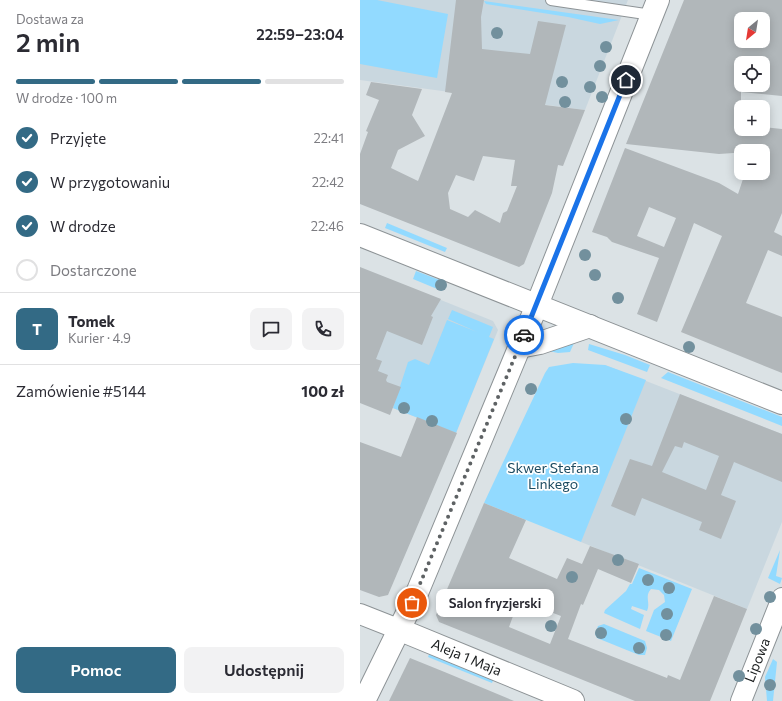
<!DOCTYPE html>
<html lang="pl">
<head>
<meta charset="utf-8">
<style>
  :root { --surface:#fff; --page:#f2f2f3; --text:#2b2b33; --muted:#7c7c81; --line:#e1e1e2; --accent:#336a85 }
  body { margin:0; font-family:Commissioner,sans-serif; background:var(--page); color:var(--text); height:100vh; display:flex; flex-direction:column; font-size:15px; white-space:nowrap }
  * { box-sizing:border-box; margin:0 }
  p { font-size:13px; color:var(--muted) }
  .icon { flex:none; width:22px; height:22px; fill:none; stroke:currentColor; stroke-width:2; stroke-linecap:round; stroke-linejoin:round }
  .map { position:relative; flex:1; overflow:hidden }
  .drawer { display:flex; flex-direction:column; background:var(--surface); width:360px }
  .drawer>* { flex:none }
  .needle { width:26px; rotate:210deg }
  .fabs { position:absolute; left:374px; top:12px; display:grid; gap:8px }
  .fabs a { display:grid; place-items:center; width:36px; height:36px; border-radius:8px; background:var(--surface); box-shadow:0 2px 10px #0003; font-size:20px }
  .pin { position:absolute; display:grid; place-items:center; width:34px; height:34px; color:#fff; margin:-17px; border:2px solid #fff; border-radius:50%; box-shadow:0 1px 4px #0007 }
  .courier { position:absolute; display:grid; place-items:center; width:40px; height:40px; margin:-20px; border:3px solid #1a73e8; border-radius:50%; background:#fff; color:#222; box-shadow:0 1px 5px #0007 }
  .bubble { position:absolute; height:28px; border-radius:8px; background:var(--surface); box-shadow:0 2px 10px #0003; font-size:13px; font-weight:600; line-height:28px; text-align:center }
  .summary em { font-style:normal; font-weight:600 }
  .summary div { display:flex; flex-direction:column-reverse }
  .summary { display:flex; align-items:center; justify-content:space-between; height:68px; padding:0 16px }
  h1 { font-size:26px; font-weight:600; line-height:30px }
  .bar { display:grid; grid-template-columns:repeat(4,1fr); gap:6px 4px; align-content:center; height:48px; padding:0 16px }
  .bar i { height:5px; border-radius:3px; background:var(--line) }
  .bar .selected { background:var(--accent) }
  .bar p { grid-column:span 4 }
  .line { display:flex; align-items:center; gap:10px; padding:0 16px; border-top:1px solid var(--line) }
  .line div { flex:1 }
  .round { display:grid; place-items:center; flex:none; width:42px; height:42px; border-radius:8px; background:var(--page) }
  ol { padding:0 16px; list-style:none }
  li { display:flex; align-items:center; gap:12px; height:44px }
  li p { margin-inline-start:auto }
  li .icon { padding:4px; border-radius:50%; background:var(--accent); color:#fff; stroke-width:4 }
  li:last-child { color:var(--muted) }
  li i { width:22px; height:22px; border:2px solid var(--line); border-radius:50% }
  .action { display:flex; gap:8px; margin-top:auto; padding:8px 16px }
  .action a { flex:1; height:46px; border-radius:8px; background:var(--accent); color:#fff; font-size:16px; font-weight:600; line-height:46px; text-align:center }
  .action a+a { background:var(--page); color:var(--text) }
  main { display:flex; flex:1; min-height:0 }
  .map>svg:first-child { display:block }
</style>
</head>
<body>
<main>
<section class="drawer">
<div class="summary"><div><h1>2 min</h1><p>Dostawa za</p></div><em>22:59–23:04</em></div>
<div class="bar"><i class="selected"></i><i class="selected"></i><i class="selected"></i><i></i><p>W drodze · 100 m</p></div>
<ol>
<li><svg class="icon" aria-label="check" viewBox="0 0 24 24"><path d="M5 12l5 5 9-10"/></svg>Przyjęte<p>22:41</p></li>
<li><svg class="icon" aria-label="check" viewBox="0 0 24 24"><path d="M5 12l5 5 9-10"/></svg>W przygotowaniu<p>22:42</p></li>
<li><svg class="icon" aria-label="check" viewBox="0 0 24 24"><path d="M5 12l5 5 9-10"/></svg>W drodze<p>22:46</p></li>
<li><i></i>Dostarczone</li>
</ol>
<div class="line" style="height:72px"><b class="round" style="background:var(--accent);color:#fff">T</b><div><b>Tomek</b><p>Kurier · 4.9</p></div><a class="round"><svg class="icon" aria-label="chat" viewBox="0 0 24 24"><path d="M4 5h16v11H9l-5 4z"/></svg></a><a class="round"><svg class="icon" aria-label="phone" viewBox="0 0 24 24"><path d="M5 4h4l2 5-3 2q2 4 5 5l2-3 5 2v4C11 20 4 13 5 4z"/></svg></a></div>
<div class="line" style="height:52px"><div>Zamówienie #5144</div><b>100 zł</b></div>
<div class="action"><a>Pomoc</a><a>Udostępnij</a></div>
</section>
<div class="map">
<svg width="422" height="701" viewBox="0 0 422 701">
  <rect width="100%" height="100%" fill="#dbe2e5"/>
  <g fill="#c9d7df">
    <polygon points="0,0 268,0 225,110 0,80"/>
    <polygon points="14,273 133,321 138,330 96,433 0,395 0,306"/>
    <polygon points="245,365 422,434 422,522 387,609 221,542 206,371"/>
  </g>
  <g fill="#92daff">
    <polygon points="0,0 17,0 88,14 77,78 0,64"/>
    <polygon points="124,1 259,20 240,24 208,17 126,4"/>
    <polygon points="27,223 87,248 85,252 25,228"/>
    <polygon points="56,271 85,282 82,291 53,279"/>
    <polygon points="92,310 133,327 129,337 134,339 96,433 33,408 48,362 55,359 69,365 87,320 117,332 88,319"/>
    <polygon points="214,343 210,352 198,353 184,350"/>
    <polygon points="229,344 265,355 290,365 287,372 228,350"/>
    <polygon points="213,363 245,365 286,380 221,542 124,503 185,373 189,367"/>
    <polygon points="308,372 422,417 422,426 301,378"/>
    <polygon points="420,550 416,576 422,578 420,584 408,578"/>
    <path d="M279,568l53,21 -21,52 -25,-10 8,-21 11,-8 -1,-7 -5,-5 -8,-1c-7,7 0,14 -4,22l-15,-5 -1,3 13,6 -4,14 -36,-16 1,-3 21,-19 4,-7h2z"/>
    <polygon points="244,624 285,641 287,648 285,655 279,655 237,638 235,634 238,626"/>
    <polygon points="70,652 134,678 132,683 68,657"/>
    <polygon points="413,659 417,662 413,701 407,701 405,677"/>
  </g>
  <g fill="#b1b7ba" fill-rule="evenodd">
    <path d="M96,0h28l-3,17 1,32 48,5 8,-33 28,4 -21,80 40,5 -22,56 -5,-1 -6,28 -28,71 -5,3 -159,-63v-50l8,-22 -2,-1 13,-31 -13,-5 5,-13 51,7 -10,26 13,21 -27,14 -7,18 27,13 34,-88 -7,-1zM123,156l32,4 -4,26h6l-10,25 -4,2 -3,10 -25,-13 -7,7 -18,-8 -2,-16 8,-18 18,6z"/>
    <path d="M324,0h98v96l-41,-4v37h22v-2l19,2v84l-8,19 8,4v20l-14,-6 -22,53 36,14v56l-101,-41 41,-96 -28,-13 -37,99 -20,-8 22,-56 -47,-16 -5,-5 -15,-5 33,-84 94,35 19,11 7,-21h18v-22l-44,3 -93,-10zM381,19h22v22h-22zM381,63h22v22h-22zM289,207l27,11 -12,29 -27,-11z"/>
    <polygon points="0,267 81,299 71,316 73,317 62,345 27,331 16,359 22,361 18,371 28,375 26,380 27,382 41,387 30,415 0,403"/>
    <path d="M320,394l102,40v48l-48,-20 -13,33 15,6 -15,38 -22,-9 3,-8 -60,-24 -7,18 -24,-10 19,-47 22,7zM324,442l35,14 -13,34 -44,-18 13,-26 7,2z"/>
    <polygon points="57,417 97,433 28,595 19,597 0,590 0,442 41,457"/>
    <path d="M124,503l42,17 -17,38 48,21 10,-21 15,6 8,-18 49,18 -8,19 -33,-14 -15,36 -2,-1 -13,35 99,39 1,-3 12,5 34,-84 33,13 -37,92h-75l-196,-79 -3,-7zM159,600l42,16 -11,28 -41,-17z"/>
    <polygon points="50,658 87,673 154,701 29,701"/>
  </g>
  <g fill="none" stroke-linecap="round" stroke-linejoin="round">
    <defs>
      <polyline id="service" points="191,0 292,15"/>
      <g id="minor">
        <polyline points="0,614 38,629"/>
        <path id="s1" d="M381,701l41,-103"/>
      </g>
      <g id="tertiary">
        <polyline points="0,235 422,403"/>
        <polyline points="159,347 180,343 230,326"/>
        <path id="s2" d="M38,629l175,72"/>
        <polyline points="4,701 57,593 177,305 298,0"/>
      </g>
    </defs>
    <use href="#service" stroke="#8d9396" stroke-width="12"/>
    <use href="#minor" stroke="#8d9396" stroke-width="22"/>
    <use href="#tertiary" stroke="#8d9396" stroke-width="24"/>
    <use href="#service" stroke="#fff" stroke-width="10"/>
    <use href="#minor" stroke="#fff" stroke-width="20"/>
    <use href="#tertiary" stroke="#fff" stroke-width="22"/>
  </g>
  <g fill="#72909d">
    <circle cx="137" cy="33" r="6"/>
    <circle cx="246" cy="47" r="6"/>
    <circle cx="240" cy="66" r="6"/>
    <circle cx="202" cy="82" r="6"/>
    <circle cx="230" cy="87" r="6"/>
    <circle cx="242" cy="97" r="6"/>
    <circle cx="205" cy="102" r="6"/>
    <circle cx="225" cy="255" r="6"/>
    <circle cx="235" cy="275" r="6"/>
    <circle cx="81" cy="285" r="6"/>
    <circle cx="258" cy="298" r="6"/>
    <circle cx="329" cy="347" r="6"/>
    <circle cx="171" cy="389" r="6"/>
    <circle cx="44" cy="408" r="6"/>
    <circle cx="266" cy="419" r="6"/>
    <circle cx="72" cy="421" r="6"/>
    <circle cx="258" cy="560" r="6"/>
    <circle cx="212" cy="577" r="6"/>
    <circle cx="288" cy="580" r="6"/>
    <circle cx="309" cy="588" r="6"/>
    <circle cx="410" cy="597" r="6"/>
    <circle cx="307" cy="614" r="6"/>
    <circle cx="191" cy="626" r="6"/>
    <circle cx="396" cy="629" r="6"/>
    <circle cx="241" cy="633" r="6"/>
    <circle cx="306" cy="635" r="6"/>
    <circle cx="279" cy="648" r="6"/>
    <circle cx="379" cy="676" r="6"/>
    <circle cx="410" cy="685" r="6"/>
  </g>
  <g fill="none" stroke-linecap="round" stroke-linejoin="round">
    <polyline stroke="#5e6264" stroke-width="4" stroke-dasharray="0 7.2" points="52,603 164,335"/>
    <polyline stroke="#1a73e8" stroke-width="5" points="164,335 266,80"/>
  </g>
  <g text-anchor="middle" stroke-width="3.5" stroke-linejoin="round" paint-order="stroke">
    <g font-size="14" fill="#1d4c62" stroke="#fff">
      <text x="193" y="473">Skwer Stefana<tspan x="193" dy="16">Linkego</tspan></text>
    </g>
    <g font-size="14" fill="#1a1d1e" stroke="#fff">
      <text dy="5" stroke="none"><textPath href="#s2" startOffset="74">Aleja 1 Maja</textPath></text>
      <text dy="5" stroke="none"><textPath href="#s1" startOffset="44">Lipowa</textPath></text>
    </g>
  </g>
</svg>
<div class="fabs">
<a><svg class="needle" viewBox="-14 -14 28 28"><path d="M0-13l5 13h-10z" fill="#e53935"/><path d="M0 13l5-13h-10z" fill="#7c7c81"/></svg></a>
<a><svg class="icon" aria-label="locate" viewBox="0 0 24 24"><circle cx="12" cy="12" r="6"/><path d="M12 2v4M12 18v4M2 12h4M18 12h4"/></svg></a>
<a>+</a>
<a>−</a>
</div>
<div class="pin" style="left:52px;top:603px;background:#ea580c"><svg class="icon" aria-label="bag" viewBox="0 0 24 24"><path d="M5 8h14l-1 12H6zM9 8a3 3 0 0 1 6 0"/></svg></div>
<div class="pin" style="left:266px;top:80px;background:#1f2937"><svg class="icon" aria-label="home" viewBox="0 0 24 24"><path d="M3 11l9-7 9 7M6 9v11h12V9"/></svg></div>
<div class="courier" style="left:164px;top:335px"><svg class="icon" aria-label="car" viewBox="0 0 24 24"><path d="M5 17H2v-5l4-1 3-4h7l3 4 3 1v5h-3M9 17h6M6 11h13"/><circle cx="7" cy="17" r="2"/><circle cx="17" cy="17" r="2"/></svg></div>
<div class="bubble" style="left:76px;top:589px;width:118px">Salon fryzjerski</div>
</div>
</main>
</body>
</html>
